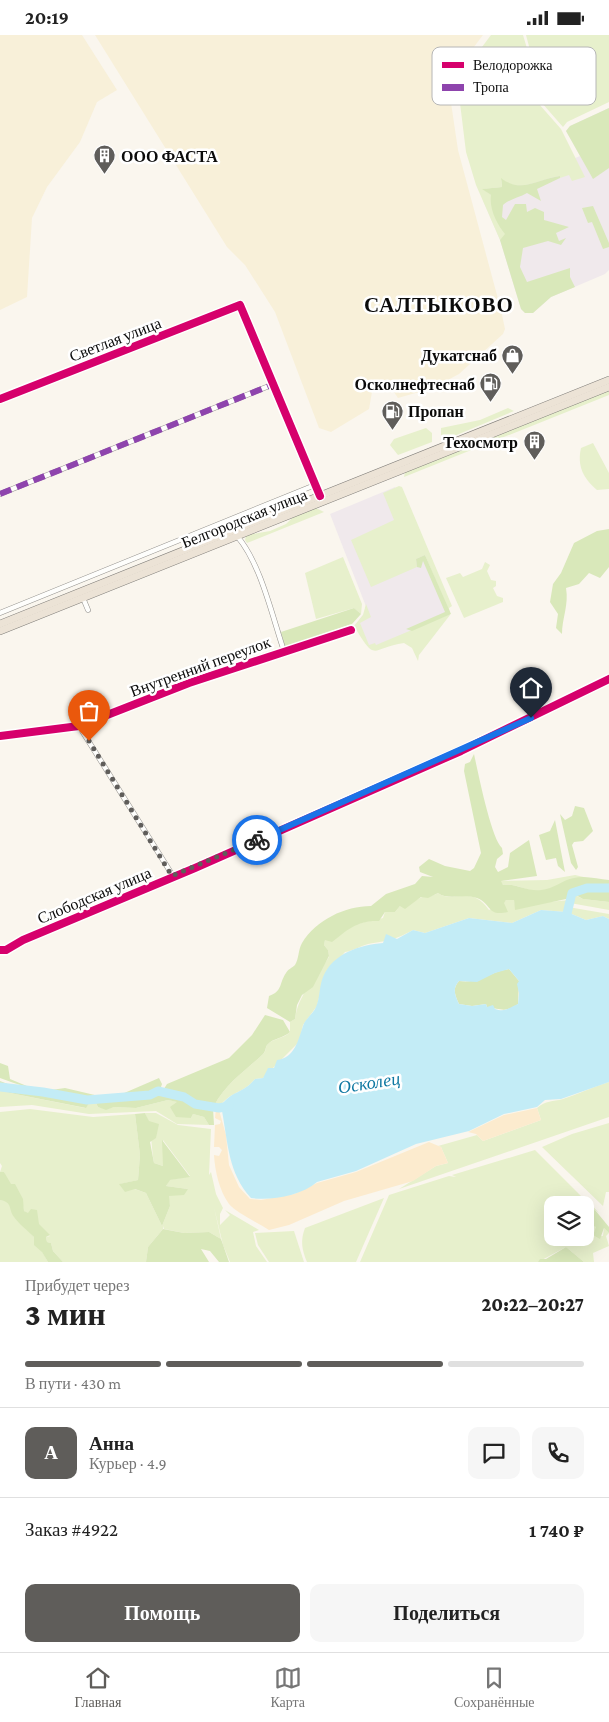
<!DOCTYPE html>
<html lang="ru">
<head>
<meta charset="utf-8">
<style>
  :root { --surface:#fff; --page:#f6f6f6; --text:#222; --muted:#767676; --line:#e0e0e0; --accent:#5f5d5a }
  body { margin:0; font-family:"Crimson Pro",serif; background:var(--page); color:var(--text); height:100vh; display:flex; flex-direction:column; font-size:19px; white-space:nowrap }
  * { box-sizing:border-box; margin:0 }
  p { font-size:16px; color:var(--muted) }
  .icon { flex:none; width:28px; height:28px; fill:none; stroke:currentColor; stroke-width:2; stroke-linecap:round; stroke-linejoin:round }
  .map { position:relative; height:1227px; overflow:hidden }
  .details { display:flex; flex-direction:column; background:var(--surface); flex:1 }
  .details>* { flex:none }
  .controls { position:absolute; left:544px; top:1161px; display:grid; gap:10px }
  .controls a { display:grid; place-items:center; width:50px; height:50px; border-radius:10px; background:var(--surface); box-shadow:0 5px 20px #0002; font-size:25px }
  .pin { position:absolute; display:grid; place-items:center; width:42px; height:42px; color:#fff; margin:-51px -21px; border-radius:50% 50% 50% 0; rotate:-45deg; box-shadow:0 0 5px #0007 }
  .pin .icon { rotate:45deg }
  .courier { position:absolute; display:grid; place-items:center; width:50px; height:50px; margin:-25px; border:4px solid #1a73e8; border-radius:50%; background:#fff; color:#222; box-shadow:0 1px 6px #0007 }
  .summary em { font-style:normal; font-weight:800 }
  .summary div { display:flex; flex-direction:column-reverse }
  .summary { display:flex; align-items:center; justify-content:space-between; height:85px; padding:0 25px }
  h1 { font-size:32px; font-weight:800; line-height:38px }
  .bar { display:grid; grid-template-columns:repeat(4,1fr); gap:8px 5px; align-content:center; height:60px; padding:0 25px }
  .bar i { height:6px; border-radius:4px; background:var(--line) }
  .bar .current { background:var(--accent) }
  .bar p { grid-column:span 4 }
  .line { display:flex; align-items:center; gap:12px; padding:0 25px; border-top:1px solid var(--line) }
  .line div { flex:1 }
  .round { display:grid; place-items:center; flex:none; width:52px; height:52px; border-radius:10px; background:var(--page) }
  .primary-button { display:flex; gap:10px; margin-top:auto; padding:10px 25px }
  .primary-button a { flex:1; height:58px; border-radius:10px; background:var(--accent); color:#fff; font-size:20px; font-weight:800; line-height:58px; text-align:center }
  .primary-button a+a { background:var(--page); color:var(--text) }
  .status { display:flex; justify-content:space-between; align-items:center; height:35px; padding:0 25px; background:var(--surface); direction:ltr }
  .status svg { height:14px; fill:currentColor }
  .tab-bar { display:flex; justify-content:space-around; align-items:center; height:70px; border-top:1px solid var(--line); background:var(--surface); font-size:14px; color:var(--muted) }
  .tab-bar a { display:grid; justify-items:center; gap:2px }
  .tab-bar .current { color:var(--accent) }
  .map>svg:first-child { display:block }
</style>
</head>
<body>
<div class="status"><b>20:19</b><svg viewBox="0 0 49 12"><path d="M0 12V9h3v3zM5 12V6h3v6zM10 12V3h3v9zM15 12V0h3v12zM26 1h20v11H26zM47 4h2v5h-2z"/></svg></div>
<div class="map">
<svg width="609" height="1227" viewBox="0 0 609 1227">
  <rect width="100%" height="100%" fill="#faf6ee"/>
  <g fill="#f0e9ec">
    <polygon points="609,73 609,235 605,239 551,262 533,278 525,278 521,274 500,205 482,163 580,121 566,96 570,91"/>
    <polygon points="395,452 450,579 373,613 367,610 357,588 367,574 330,479"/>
  </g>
  <g fill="#f8f0d9">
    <polygon points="0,0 82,0 117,55 97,67 80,107 47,152 32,183 27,262 0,275"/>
    <polygon points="95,0 483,0 464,25 450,61 458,115 501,275 505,294 503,299 459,339 433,353 398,363 392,354 377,352 372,357 369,374 331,397 319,393 275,277 245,230 227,212"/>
  </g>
  <g fill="#e7f0cc">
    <path d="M491,0h32l9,30 3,30 4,9 22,25 24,48 -13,4 -3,-6 -9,3v-2c-22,3 -39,18 -59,3l1,8 -19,2 8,6 15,40 -6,5 -24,-55 -10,-33 -7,-57 11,-32z"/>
    <polygon points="526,0 609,0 609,67 567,87 563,92 542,68 538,59 534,30"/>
    <polygon points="609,354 609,360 404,442 405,437"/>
    <polygon points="508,373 514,376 447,404 441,400 441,393 480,385"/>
    <polygon points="426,393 432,398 432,407 398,420 390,410 394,404"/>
    <path d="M593,408l16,30v16l-12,1c-14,-12 -20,-24 -16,-42z"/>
    <path d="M399,451l3,1 50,119 -3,2 1,7 -31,40 -1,6 -6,-13 -8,-5c-34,5 -27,21 -50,-17l9,-11 3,-11 5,13 -11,6 9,22 6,-2 1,2 74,-31 -25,-59 -9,4 1,8 -46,20 -20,-47 43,-20 -11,-27z"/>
    <polygon points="316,473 324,477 247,508 245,505 246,500 270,496 286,489 295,480"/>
    <polygon points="343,522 362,569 361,579 354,573 316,584 305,538"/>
    <polygon points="485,527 490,530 487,536 491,545 496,546 496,551 493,553 497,561 503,563 503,567 464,583 446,543 460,538 463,542 482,534"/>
    <path d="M575,840l13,3c-20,-1 -31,12 -50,13 -12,0 -22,-8 -35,-6l-3,-4 47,-1z"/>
    <path d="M438,858c16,12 32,-10 51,17l14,-7 3,-3h8l1,5 55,-5 -4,12 -25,-2 -29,13 -43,-5 -44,15 -12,-3c-20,11 -24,10 -45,14 -8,2 -15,7 -23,8l-21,24 -7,30 -14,19 -4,17 -36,36 -8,1c-12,15 -23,11 -36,28l-5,-1c11,-22 31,-35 48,-51 4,-3 3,-6 5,-10 6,-7 17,-6 23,-13v-10l5,-3c3,-24 21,-42 34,-62l-1,-7 -4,-5 1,-6c11,-1 21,-12 32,-15 9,-3 17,-3 26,-6l2,-6h10l5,-6c11,1 12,-5 22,-9 6,-2 10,0 16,-4z"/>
    <polygon points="573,859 583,864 609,867 609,875 570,868"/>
    <polygon points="568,872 609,879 609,884 603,881 586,885 567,877"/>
    <path d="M609,1047v35l-210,72 37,-23 12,-3 -7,-16 -3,-1 39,-11 6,6 58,-21 -4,-12c9,-8 15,-6 26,-9 15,-5 30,-12 46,-17z"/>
    <polygon points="0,1056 85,1073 90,1066 95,1066 98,1072 106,1074 114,1072 136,1073 168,1065 178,1067 184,1081 191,1083 193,1079 204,1082 209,1090 177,1089 156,1076 89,1079 32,1070 0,1072"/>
    <path d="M30,1074l63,8 42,-3 5,41 -2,25 -18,4 26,9 16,33 8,-20 -2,-10 20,-7 -22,-3 3,-6 21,-4 -27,-36v26l-9,-3c-3,-16 -2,-37 -9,-50h11l22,12 33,4 -2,46 2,-3 5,22 7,14 -3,6v11l10,-10 -5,-5 34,20 -6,2 3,14 11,16h-37l-7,-17 -9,-38 7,32 -12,-7 -25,1 -20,-4 -1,-3v3l-15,18 -2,15h-83l-10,-11 -2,-8 -4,-1 -1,-5 4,-1 -26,-25c-2,-23 -16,-22 -20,-39h-4l2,-6 -2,-3v-51z"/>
    <polygon points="609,1088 609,1157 606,1157 603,1171 542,1112 572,1099"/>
    <polygon points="535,1115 582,1162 588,1165 584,1165 588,1166 599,1178 595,1175 585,1177 585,1170 552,1170 552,1202 585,1202 585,1187 597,1192 593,1200 603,1201 604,1193 609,1198 606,1201 609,1211 593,1218 594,1227 584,1227 566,1212 538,1227 360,1227 389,1160 449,1141 456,1142 452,1140"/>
    <path d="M384,1163l-28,64h-49c-5,-12 -7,-21 -2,-34z"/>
    <polygon points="0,1165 7,1166 11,1171 14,1181 34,1202 48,1227 0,1227"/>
    <polygon points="294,1196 304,1227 269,1227 258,1210 255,1198"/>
  </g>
  <g fill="#d9e8ba">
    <polygon points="609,73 609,133 593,144 566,96 570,91"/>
    <path d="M560,141v2l-23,11 4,12 -14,-8c-8,5 -16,5 -24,12l-1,12 4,3 9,-16h11l1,8 8,-4 9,4v8l25,7 -13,6 3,8 7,-3 -5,7 -13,-4 -25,7 -3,19 7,15 43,-14v9l5,10 -24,10 -18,16h-8l-4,-4 -21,-69 5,-6c-8,-10 -16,-25 -14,-39l-9,-6 20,-2 -1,-9c20,16 37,1 59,-2z"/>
    <polygon points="593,171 609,208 609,212 603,214 592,187 588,188 582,173"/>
    <path d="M609,494v38l-9,11 -11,-5 -10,11 -13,4c3,17 -4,30 -4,46l-6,-6 2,-14 -8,-12 3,-18 8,-11 13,-30 23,-12z"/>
    <polygon points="425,520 451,579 412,596 406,594 445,577 423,526 421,533 417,532 416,524"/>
    <polygon points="354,573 361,579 352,589 285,612 281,597"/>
    <path d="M474,719c4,18 17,84 28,94l1,6 -6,5 -2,8 3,5 10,-5 2,-14 19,-13 8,36 -36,5 2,4c14,-2 25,7 38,5 13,-1 21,-10 33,-12 11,-3 24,1 35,2v8h-22l-15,5 -4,7 -2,-1 -51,11 -1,-10h-8l-2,3 4,9c-21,5 -16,-8 -31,-14 -15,-5 -28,3 -39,-5l-10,5 -7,-1 -16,12 -5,-3 -5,6h-10l-6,9c-21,-1 -32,9 -47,21l-7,-2 -1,5 4,5 1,6 -16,31 -11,8 -5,10 -2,14 -5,3 -23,-14 2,-12c14,-5 10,-13 17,-23 2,-4 6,-5 9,-8 4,-6 3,-15 7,-22 14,-23 43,-37 69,-37l15,-12 29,-10 7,-8 11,1 -13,-5 -1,-5 10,-8 16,7 25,5 4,-3 7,-15 -17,-82 1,-7 5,-2z"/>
    <polygon points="575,771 584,773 593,796 583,806 574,807 572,810 578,832 576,835 571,828 560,779 565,785 572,781"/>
    <polygon points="555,785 565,837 558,831 556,823 546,825 539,800 550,796"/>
    <polygon points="587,854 609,855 609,867 583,864 574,859"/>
    <path d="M509,934l10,12 -1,23c-12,9 -17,5 -31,3l-1,-3 -14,2 -13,-2c-4,-9 -7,-15 0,-23 21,3 30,-9 50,-12z"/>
    <path d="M265,980l18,5 7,12c-6,6 -17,6 -23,13 -2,3 -1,7 -5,10 -17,16 -37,29 -48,51l-18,-3 -11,-7 -23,-4 5,-8 62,-26 23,-23z"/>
    <path d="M0,1028l8,3 2,13 24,10 17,1 14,-2 34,8 23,-2 37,-16 3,6 -3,9 26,6 10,6 18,3 1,17h-5l-5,-8 -11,-3 -2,4 -15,-1 -6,-10 7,-5 -9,-2 -32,8 -22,-1 -8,3 -8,-3 -3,-6 56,-4 4,-4c-55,9 -102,5 -155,-15z"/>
    <path d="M0,1046c22,9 67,23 90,20l-4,7 -86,-17z"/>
    <polygon points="145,1078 149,1086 159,1089 156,1103 150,1107 154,1128 163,1131 162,1105 190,1142 170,1145 166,1151 188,1154 184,1160 169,1161 170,1171 162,1191 146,1158 135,1154 125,1157 119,1149 138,1145 140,1120 135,1079"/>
    <path d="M0,1137h4l7,12h4l8,15 1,12 4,2 3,-4 6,1 2,14 11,11 -4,2 1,5 4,1 2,8 10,11h-15l-6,-10 -8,-7v-8c-6,-6 -16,-14 -20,-20 -6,-8 -1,-15 -14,-17z"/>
    <polygon points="595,1175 609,1192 609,1198 604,1193 600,1204 593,1200 596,1192 585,1187 585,1177"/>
    <polygon points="163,1194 184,1198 209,1197 221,1204 229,1227 219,1227 210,1216 201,1214 209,1227 146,1227 148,1212"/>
    <polygon points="566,1212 584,1227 538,1227 540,1224 546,1224"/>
  </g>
  <g fill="#fcebce">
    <path d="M216,1073l3,2 7,25 3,30 10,22 11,12 11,1 33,-6 23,-11 39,-11 73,-30 12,5 7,16 -12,3 -23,15 -69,20 -55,24 -20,5c-9,-6 -34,-18 -40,-26 -10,-14 -14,-33 -15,-49l5,1 3,-6 -3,-3h-5l1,-22 5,-1 1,-3 -6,-3z"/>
    <polygon points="537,1073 541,1085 483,1106 476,1099 468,1097 504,1080"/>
  </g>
  <path fill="#c3ecf6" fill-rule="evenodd" d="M541,875l26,2 19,8 17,-4 6,3v163l-48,17 -16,1 -8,7 -33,7 -35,17 -53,13 -60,27 -39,11c-16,14 -47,19 -66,16 -23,-25 -23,-55 -29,-87l-3,-3c12,-18 24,-14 36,-29l8,-1 5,-10h6l3,-8c18,-2 21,-20 26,-34 2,-7 10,-12 13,-19 4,-9 3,-20 7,-30 10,-24 37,-32 60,-34l3,-9 11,5 16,-9 12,3 44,-15 43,5zM509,934l10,12 -2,3 2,9 -1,11c-9,3 -12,9 -23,5l-2,-4 -6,2 -1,-3 -14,2 -13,-2c-4,-9 -7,-15 0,-23l18,1 18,-9z"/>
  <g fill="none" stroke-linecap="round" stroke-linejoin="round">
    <g stroke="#c3ecf6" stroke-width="9">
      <polyline points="565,887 572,858 587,853 609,853"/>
      <polyline points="0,1052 43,1057 87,1065 150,1060 158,1056 184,1062 195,1069 219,1073 229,1071"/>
    </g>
    <defs>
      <g id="minor">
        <polyline points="0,364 240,270 320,461"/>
        <polyline points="0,459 274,349"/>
        <path d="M237,501c24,28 35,80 47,115"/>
        <polyline points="83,563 88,575"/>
        <polyline points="0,578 315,450"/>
        <polyline points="79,691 173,841"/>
        <polyline points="0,701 79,691 189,648 351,595"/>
        <polyline points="0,915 6,915 23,905 195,833 461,716 609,644"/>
      </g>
      <g id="primary">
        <polyline points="0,589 609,345"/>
        <polyline points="0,596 609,352"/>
      </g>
    </defs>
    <use href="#minor" stroke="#93918d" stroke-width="5.5"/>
    <use href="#primary" stroke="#807e7a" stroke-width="8"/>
    <use href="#minor" stroke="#fefefc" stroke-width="4.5"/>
    <use href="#primary" stroke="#ece3d6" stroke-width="7"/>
    <polyline stroke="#8e44ad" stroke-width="6" stroke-dasharray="12 6" stroke-linecap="butt" points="0,459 274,349"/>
    <defs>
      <g id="cycleway">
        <polyline points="0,364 240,270 320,461"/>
        <polyline points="0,701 79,691 189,648 351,595"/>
        <polyline points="0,915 6,915 23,905 195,833 461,716 609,644"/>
      </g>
    </defs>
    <use href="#cycleway" stroke="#fff" stroke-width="11"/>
    <use href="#cycleway" stroke="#d6006c" stroke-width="8"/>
  </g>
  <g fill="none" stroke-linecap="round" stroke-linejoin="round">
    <polyline stroke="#5f5d5a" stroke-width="5" stroke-dasharray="0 9" points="89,706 172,841 257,805"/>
    <polyline stroke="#1a73e8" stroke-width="6" points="257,805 531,683"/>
  </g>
  <defs>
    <symbol id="building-pin" viewBox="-11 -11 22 30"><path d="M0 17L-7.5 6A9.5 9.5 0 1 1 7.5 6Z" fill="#5f5d5a" stroke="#fff"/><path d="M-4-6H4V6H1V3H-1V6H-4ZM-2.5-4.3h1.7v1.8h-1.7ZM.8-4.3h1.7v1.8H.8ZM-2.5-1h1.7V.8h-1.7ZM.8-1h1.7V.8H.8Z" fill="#fff"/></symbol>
    <symbol id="shop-pin" viewBox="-11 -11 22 30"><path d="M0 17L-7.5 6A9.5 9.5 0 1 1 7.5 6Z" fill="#5f5d5a" stroke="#fff"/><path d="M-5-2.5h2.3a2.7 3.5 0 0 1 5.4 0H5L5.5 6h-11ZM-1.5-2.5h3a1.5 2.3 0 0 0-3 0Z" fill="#fff"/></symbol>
    <symbol id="fuel-pin" viewBox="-11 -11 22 30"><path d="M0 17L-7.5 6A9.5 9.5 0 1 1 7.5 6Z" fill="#5f5d5a" stroke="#fff"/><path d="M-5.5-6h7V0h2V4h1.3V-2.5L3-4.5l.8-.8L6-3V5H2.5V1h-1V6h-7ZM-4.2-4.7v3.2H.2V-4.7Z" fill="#fff"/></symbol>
  </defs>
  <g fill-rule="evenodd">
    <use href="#building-pin" x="92" y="108" width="25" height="34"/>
    <use href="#shop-pin" x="500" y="308" width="25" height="34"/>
    <use href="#fuel-pin" x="478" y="336" width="25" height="34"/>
    <use href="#fuel-pin" x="380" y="364" width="25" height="34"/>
    <use href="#building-pin" x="522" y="394" width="25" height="34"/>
  </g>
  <g text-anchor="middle" stroke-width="5" stroke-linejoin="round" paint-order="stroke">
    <g font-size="16" font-weight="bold" fill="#0b0b0b" stroke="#fff" text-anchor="end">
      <text x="121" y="127" text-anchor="start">ООО ФАСТА</text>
      <text x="497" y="326">Дукатснаб</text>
      <text x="475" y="355">Осколнефтеснаб</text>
      <text x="408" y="382" text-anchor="start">Пропан</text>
      <text x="518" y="413">Техосмотр</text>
    </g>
    <g font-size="16" fill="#0b0b0b" stroke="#fff">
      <text transform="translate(115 304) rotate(-21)" y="6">Светлая улица</text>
      <text transform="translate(244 483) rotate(-22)" y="6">Белгородская улица</text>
      <text transform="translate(200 631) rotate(-20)" y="6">Внутренний переулок</text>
      <text transform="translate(94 860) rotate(-23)" y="6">Слободская улица</text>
    </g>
    <g font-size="18" font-style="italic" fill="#0f78a2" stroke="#fff">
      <text transform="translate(369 1048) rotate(-9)" y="6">Осколец</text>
    </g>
    <g font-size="21" font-weight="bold" letter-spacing="1" fill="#0b0b0b" stroke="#fff">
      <text x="439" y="277">САЛТЫКОВО</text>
    </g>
  </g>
  <rect x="432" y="12" width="164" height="58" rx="8" fill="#fff" stroke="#b6b6b6" stroke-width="1"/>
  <rect x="442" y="27" width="22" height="6" fill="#d6006c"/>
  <rect x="442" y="49" width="22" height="7" fill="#8e44ad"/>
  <g font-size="14" fill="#0b0b0b">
    <text x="473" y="35">Велодорожка</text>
    <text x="473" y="57">Тропа</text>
  </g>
</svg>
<div class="controls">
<a><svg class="icon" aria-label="layers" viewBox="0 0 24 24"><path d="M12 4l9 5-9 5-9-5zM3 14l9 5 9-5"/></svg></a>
</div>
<div class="pin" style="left:89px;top:706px;background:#ea580c"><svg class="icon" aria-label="bag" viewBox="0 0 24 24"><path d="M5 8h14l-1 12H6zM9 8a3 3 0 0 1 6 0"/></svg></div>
<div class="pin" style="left:531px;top:683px;background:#1f2937"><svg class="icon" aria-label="home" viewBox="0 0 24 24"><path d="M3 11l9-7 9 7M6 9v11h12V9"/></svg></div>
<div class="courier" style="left:257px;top:805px"><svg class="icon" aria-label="bike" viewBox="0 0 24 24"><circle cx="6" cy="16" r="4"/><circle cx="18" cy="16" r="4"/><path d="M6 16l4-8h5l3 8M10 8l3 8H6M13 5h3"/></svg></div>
</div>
<section class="details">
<div class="summary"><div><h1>3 мин</h1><p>Прибудет через</p></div><em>20:22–20:27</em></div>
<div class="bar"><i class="current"></i><i class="current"></i><i class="current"></i><i></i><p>В пути · 430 m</p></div>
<div class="line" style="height:90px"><b class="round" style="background:var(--accent);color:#fff">А</b><div><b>Анна</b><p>Курьер · 4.9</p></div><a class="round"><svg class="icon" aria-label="chat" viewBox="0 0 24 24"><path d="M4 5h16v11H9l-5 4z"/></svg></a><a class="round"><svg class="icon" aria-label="phone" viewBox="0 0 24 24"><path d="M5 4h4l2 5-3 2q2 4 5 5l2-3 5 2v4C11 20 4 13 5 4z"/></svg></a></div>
<div class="line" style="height:65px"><div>Заказ #4922</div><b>1 740 ₽</b></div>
<div class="primary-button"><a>Помощь</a><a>Поделиться</a></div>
</section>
<nav class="tab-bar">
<a class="current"><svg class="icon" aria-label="home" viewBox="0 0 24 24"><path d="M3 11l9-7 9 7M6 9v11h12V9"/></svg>Главная</a>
<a><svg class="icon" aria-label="map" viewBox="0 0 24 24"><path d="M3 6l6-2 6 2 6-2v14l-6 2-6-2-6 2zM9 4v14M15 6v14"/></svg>Карта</a>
<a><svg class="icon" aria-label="saved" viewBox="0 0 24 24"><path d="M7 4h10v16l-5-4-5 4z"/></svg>Сохранённые</a>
</nav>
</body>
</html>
